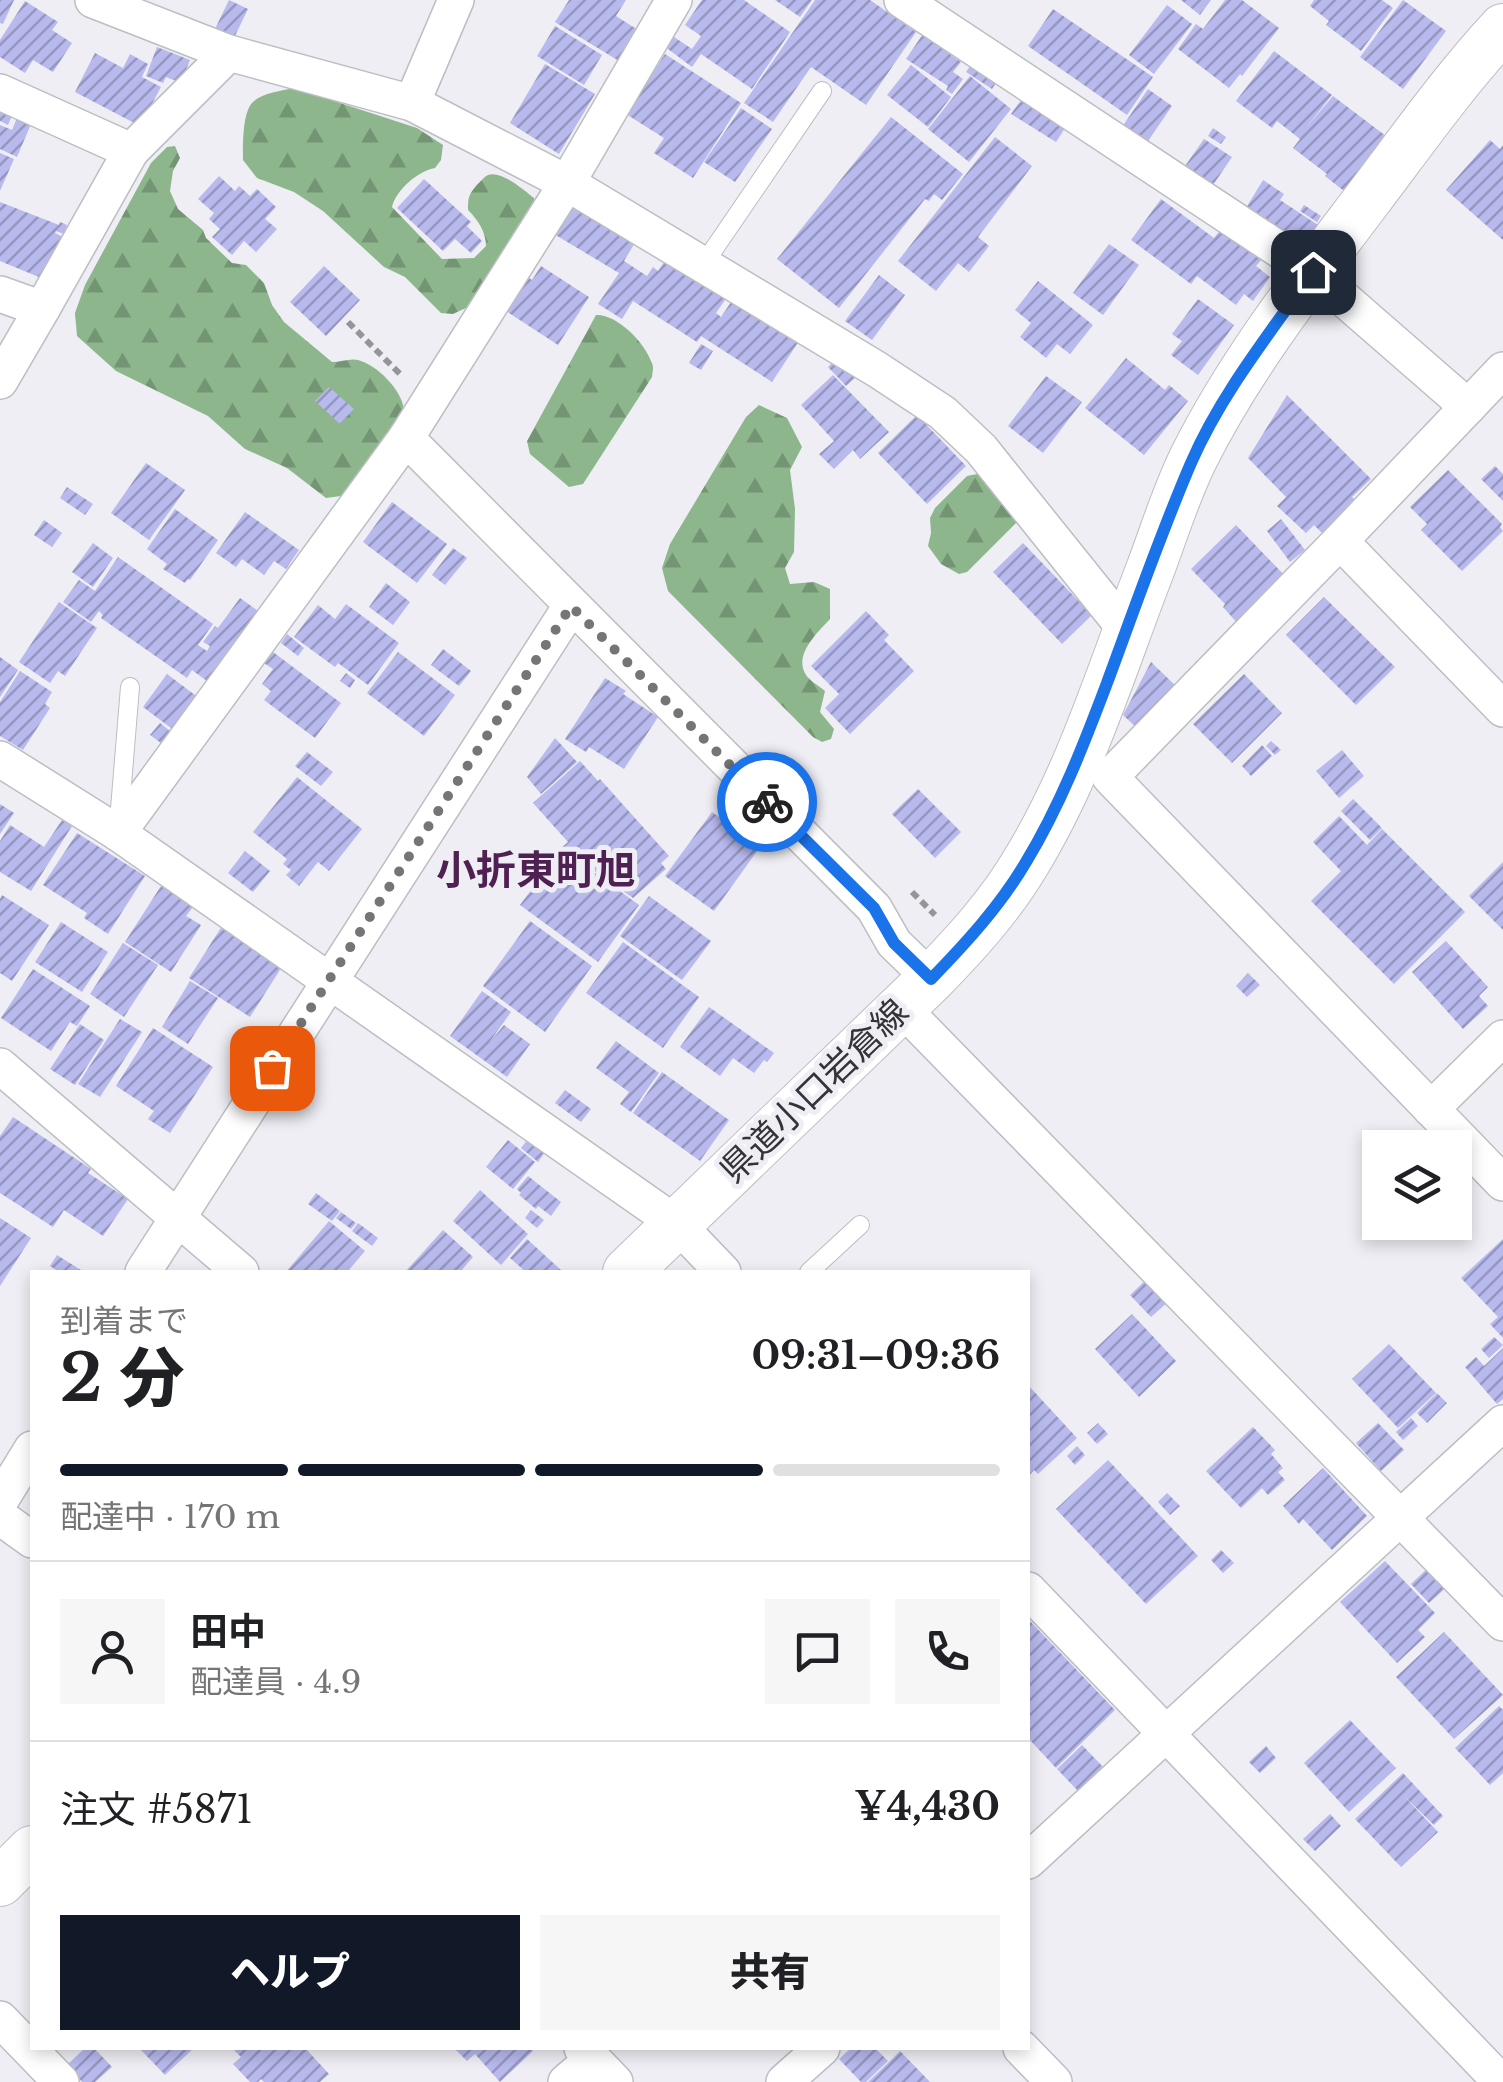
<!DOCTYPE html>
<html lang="ja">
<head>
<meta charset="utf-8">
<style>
  :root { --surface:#fff; --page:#f6f6f6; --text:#202124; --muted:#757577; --line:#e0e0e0; --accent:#111827 }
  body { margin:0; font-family:"Libre Baskerville","Noto Sans JP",serif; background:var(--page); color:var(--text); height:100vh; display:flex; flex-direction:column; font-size:38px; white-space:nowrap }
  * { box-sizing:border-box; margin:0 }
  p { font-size:32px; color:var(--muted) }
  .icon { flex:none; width:55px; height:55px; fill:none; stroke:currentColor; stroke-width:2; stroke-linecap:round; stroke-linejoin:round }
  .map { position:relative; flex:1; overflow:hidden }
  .drawer { position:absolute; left:30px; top:1270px; width:1000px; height:780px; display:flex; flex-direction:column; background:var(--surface); border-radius:0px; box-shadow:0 5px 15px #0003 }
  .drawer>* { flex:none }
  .fabs { position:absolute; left:1362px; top:1130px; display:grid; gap:20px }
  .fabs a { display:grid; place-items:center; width:110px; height:110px; border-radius:0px; background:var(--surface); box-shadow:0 5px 15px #0003; font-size:50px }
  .pin { position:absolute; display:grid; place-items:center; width:85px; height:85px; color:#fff; margin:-42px; border-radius:20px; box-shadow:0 5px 15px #0006 }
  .courier { position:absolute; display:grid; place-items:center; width:100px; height:100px; margin:-50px; border:8px solid #1a73e8; border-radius:50%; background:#fff; color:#222; box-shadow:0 2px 12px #0007 }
  .summary em { font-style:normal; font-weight:800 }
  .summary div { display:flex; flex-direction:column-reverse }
  .summary { display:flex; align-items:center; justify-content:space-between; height:170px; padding:0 30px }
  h1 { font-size:65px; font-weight:800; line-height:75px }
  .bar { display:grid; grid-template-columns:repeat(4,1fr); gap:15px 10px; align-content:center; height:120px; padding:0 30px }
  .bar i { height:12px; border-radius:8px; background:var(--line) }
  .bar .selected { background:var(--accent) }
  .bar p { grid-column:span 4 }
  .line { display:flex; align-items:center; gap:25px; padding:0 30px; border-top:2px solid var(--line) }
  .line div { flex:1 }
  .round { display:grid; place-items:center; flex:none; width:105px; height:105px; border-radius:0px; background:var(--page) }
  .cta { display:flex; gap:20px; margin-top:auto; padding:20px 30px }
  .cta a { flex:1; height:115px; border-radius:0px; background:var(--accent); color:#fff; font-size:40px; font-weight:800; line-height:115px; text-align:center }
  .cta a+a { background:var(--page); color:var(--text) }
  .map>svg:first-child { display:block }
</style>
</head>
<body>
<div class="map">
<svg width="1503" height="2082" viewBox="0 0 1503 2082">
  <defs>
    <pattern id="forest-firs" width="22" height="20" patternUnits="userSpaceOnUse" patternTransform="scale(2.5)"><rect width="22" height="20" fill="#8db68c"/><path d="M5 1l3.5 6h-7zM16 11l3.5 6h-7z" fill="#749573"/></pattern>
    <pattern id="building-hatch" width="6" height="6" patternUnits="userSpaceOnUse" patternTransform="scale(2.5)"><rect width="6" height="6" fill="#b8b9ed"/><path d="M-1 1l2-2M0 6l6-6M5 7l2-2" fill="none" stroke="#9697c1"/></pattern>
  </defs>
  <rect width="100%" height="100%" fill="#eeeef4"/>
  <g fill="url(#forest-firs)">
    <path d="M294,88l123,40 26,17 -2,15 -6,8c-17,3 -39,22 -43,39l50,52 32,-1 12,-12c0,-14 -8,-26 -18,-36 0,-11 0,-15 8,-24 2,-2 9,-10 12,-11 13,-5 36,15 46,23v10l-66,99 -15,7 -12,-1 -36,-36 -21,-10 -61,-56 -29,-19 -37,-14 -14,-18c0,-13 -1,-48 10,-58 9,-9 28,-11 41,-14z"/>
    <path d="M175,146l5,12 -7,13 -3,20 8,18 25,21 3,8 26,25 14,2 18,18 8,22 12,17 48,40c9,0 18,-4 26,-2 19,5 43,29 46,49l-54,79 -9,8 -15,2 -39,-30 -42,-19 -37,-33 -92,-45 -39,-35 -2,-23 10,-28 66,-122 16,-16z"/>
    <path d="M596,315c21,-1 48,27 55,46 3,6 2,8 1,16l-69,107 -14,3 -39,-33 -3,-13z"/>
    <path d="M759,405l28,13 15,29 -12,23 5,39 -1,43 -9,16 5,16 24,-2 16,7v30c-12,13 -37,36 -24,56 4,6 13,11 19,16l-5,21 14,17 -3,10 -9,3 -9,-5 -145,-146 -6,-23 8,-24 76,-127z"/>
    <polygon points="977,474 995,487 1018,521 967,572 959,574 941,564 928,546 931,533 930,518 935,508 967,476"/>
  </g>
  <g fill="url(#building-hatch)">
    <polygon points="0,0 14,0 3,24 0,23"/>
    <polygon points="229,0 248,9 233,40 214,31"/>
    <polygon points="569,0 626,0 616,16 638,30 619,61 555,22"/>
    <polygon points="702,0 744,0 790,32 752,89 701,54 692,67 664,46 671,35 692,49 701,36 685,25"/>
    <polygon points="775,0 812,0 800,17"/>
    <polygon points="815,0 870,0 916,32 866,105 811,67 773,122 744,103"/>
    <polygon points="1181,0 1211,0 1200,15"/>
    <polygon points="1225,0 1242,0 1279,28 1242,76 1240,74 1229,88 1178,49 1196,24 1203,29"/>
    <polygon points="1314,0 1382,0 1393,8 1361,51 1326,25 1329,21 1310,6"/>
    <polygon points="1403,0 1446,31 1403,89 1360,57"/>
    <polygon points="25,1 58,22 52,30 72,43 53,72 33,60 25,73 0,57 0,40"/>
    <polygon points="1167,5 1192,24 1154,74 1129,55"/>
    <polygon points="1053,9 1153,77 1127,115 1028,46"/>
    <polygon points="555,26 602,55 584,85 537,56"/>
    <polygon points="927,28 946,41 941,48 961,62 953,72 963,79 952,94 946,90 948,86 906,59"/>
    <polygon points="157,47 190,60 181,83 166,77 163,83 146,76"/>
    <polygon points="1274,51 1332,95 1305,129 1333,96 1386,136 1344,191 1325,176 1327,174 1293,148 1300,139 1277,121 1272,128 1236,101"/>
    <polygon points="95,53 123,68 130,54 148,64 142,77 161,87 140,126 75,92"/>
    <polygon points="665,54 741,103 693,178 654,153 664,138 626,114"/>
    <polygon points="976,58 1001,75 992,89 966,72"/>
    <polygon points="545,64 595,94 559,154 510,123"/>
    <polygon points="911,65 951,97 928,127 887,95"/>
    <polygon points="970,76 1011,109 969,162 928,129"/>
    <polygon points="1148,89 1172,106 1146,144 1122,127"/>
    <polygon points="1024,96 1069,122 1056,142 1011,114"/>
    <polygon points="741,108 772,129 735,182 704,162"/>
    <polygon points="0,110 12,116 8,125 0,121"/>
    <polygon points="891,117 963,174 942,200 934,194 929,201 925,199 839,308 777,259"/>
    <polygon points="17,118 31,124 17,157 0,149 0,125 12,130"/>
    <polygon points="1213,128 1226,137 1221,144 1208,136"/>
    <polygon points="995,137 1032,166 978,237 989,246 969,272 958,263 936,291 898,261"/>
    <polygon points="1204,139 1232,157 1213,185 1185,166"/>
    <polygon points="1490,140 1500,149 1503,145 1503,240 1446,190"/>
    <polygon points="0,153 14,159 0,191"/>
    <polygon points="219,176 235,191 239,186 250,196 257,189 276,207 265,219 277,229 256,252 244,241 232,255 212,237 220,229 209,219 214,213 198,199"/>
    <polygon points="424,179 471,222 467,226 482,241 471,253 455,239 443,251 397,208"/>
    <polygon points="1263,180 1284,194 1280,200 1318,225 1300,251 1243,213"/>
    <polygon points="1161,199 1214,238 1221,229 1262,259 1256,266 1270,277 1253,301 1244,294 1236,305 1197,276 1191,284 1131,240"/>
    <polygon points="0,202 59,225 60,222 67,225 64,234 56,231 55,233 63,237 46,280 0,261"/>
    <polygon points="572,203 636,241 624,261 647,276 653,267 658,271 669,255 729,294 716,313 721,317 733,299 799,341 772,382 701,336 697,342 633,301 622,319 598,304 619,273 554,234"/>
    <polygon points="1304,205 1321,216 1317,222 1300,211"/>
    <polygon points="1109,244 1139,265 1103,315 1073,293"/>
    <polygon points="324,266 360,300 326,336 290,302"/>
    <polygon points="541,266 589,297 558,345 506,311 528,277 532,280"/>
    <polygon points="879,275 905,295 872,340 845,321"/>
    <polygon points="1038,281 1093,325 1070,354 1057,344 1046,358 1020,337 1031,323 1015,310"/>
    <polygon points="1198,299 1234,325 1198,375 1171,355 1182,341 1172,334"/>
    <polygon points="701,344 713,351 701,370 689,363"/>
    <polygon points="1126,358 1165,390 1169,385 1188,401 1144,455 1085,408"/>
    <polygon points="836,359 855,378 846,386 828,367"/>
    <polygon points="833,375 889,432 860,459 853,450 834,469 819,454 834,441 801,405"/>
    <polygon points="1046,376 1082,402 1043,453 1008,426"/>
    <polygon points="329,387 354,409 340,424 315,401"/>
    <polygon points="1287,395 1371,479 1352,497 1357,502 1324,535 1314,525 1306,533 1277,506 1286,497 1248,458"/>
    <polygon points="917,415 966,466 927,504 878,453"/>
    <polygon points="146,463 185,490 149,540 111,513"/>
    <polygon points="1495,466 1503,474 1503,501 1481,479"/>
    <polygon points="1448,470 1502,524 1500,527 1503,531 1462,571 1421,530 1427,524 1410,507"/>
    <polygon points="67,487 93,504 85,515 60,498"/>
    <polygon points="392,502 447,544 417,583 363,542"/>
    <polygon points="175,509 218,540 190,580 188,579 185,583 163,569 167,564 147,549"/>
    <polygon points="245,512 299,550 286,569 274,561 264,575 242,559 236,567 216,553"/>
    <polygon points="1281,519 1305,550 1290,562 1267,531"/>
    <polygon points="44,520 62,533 52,547 34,535"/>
    <polygon points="1236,525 1287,578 1239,625 1223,607 1225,604 1191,569"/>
    <polygon points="93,543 113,558 93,587 72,572"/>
    <polygon points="1023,543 1092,615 1062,644 993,572"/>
    <polygon points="453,548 467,558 445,585 432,575"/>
    <polygon points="118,557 213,624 198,645 207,651 210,646 203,642 215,626 218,628 240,598 265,616 211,684 192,670 187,678 101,618 103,615 99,611 91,622 63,602 79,580 95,591"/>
    <polygon points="386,583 410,602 393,625 369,607"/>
    <polygon points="1324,597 1395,667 1356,705 1286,635"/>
    <polygon points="59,602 97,628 65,676 58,671 50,683 19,662"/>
    <polygon points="346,604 399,643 368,685 338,663 335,667 294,637 318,605 335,619"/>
    <polygon points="866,611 889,635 884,640 914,671 850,734 825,708 839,694 811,666"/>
    <polygon points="287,634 304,648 298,656 281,643"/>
    <polygon points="443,649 471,671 459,686 431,665"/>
    <polygon points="273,652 341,703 315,738 264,700 271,691 262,684 273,669 264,663"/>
    <polygon points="398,652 455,695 424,736 367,693"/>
    <polygon points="0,657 18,670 0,697"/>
    <polygon points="1151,662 1179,689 1140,731 1123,715"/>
    <polygon points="20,671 52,692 45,704 50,708 23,750 0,736 0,702"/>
    <polygon points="346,673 355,680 350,688 340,681"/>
    <polygon points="167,674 199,698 175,731 143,707"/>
    <polygon points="1244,674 1282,713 1232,763 1193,724"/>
    <polygon points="605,678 626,691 623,694 658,717 624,769 589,747 586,752 565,739"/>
    <polygon points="160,723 170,731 161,743 150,735"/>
    <polygon points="555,738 577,762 541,794 527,777"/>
    <polygon points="1271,741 1281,750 1275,755 1266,746"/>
    <polygon points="1262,745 1272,756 1251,776 1242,766"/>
    <polygon points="1342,750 1364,776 1339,798 1316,771"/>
    <polygon points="307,752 333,772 321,786 295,766"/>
    <polygon points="580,761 598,781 600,779 669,856 661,863 666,869 633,898 593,870 584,859 577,866 561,848 568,842 533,803"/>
    <polygon points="297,777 362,829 329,871 318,862 299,886 286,875 291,870 283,864 287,859 253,832"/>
    <polygon points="918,789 961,832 935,858 892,814"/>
    <polygon points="1353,799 1382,828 1370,840 1341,811"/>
    <polygon points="0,804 14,813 0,834"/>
    <polygon points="712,812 760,847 714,911 665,876"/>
    <polygon points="1339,816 1367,845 1382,829 1465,912 1394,984 1311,901 1341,871 1313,842"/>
    <polygon points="62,820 72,826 31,891 0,872 0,841 10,825 44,847"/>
    <polygon points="77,833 145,876 108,934 84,918 87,913 43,885"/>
    <polygon points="245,851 270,871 253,892 228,873"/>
    <polygon points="552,862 582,883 591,870 639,905 598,962 520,905"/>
    <polygon points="1503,862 1503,930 1469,896"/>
    <polygon points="161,886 193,907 186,916 201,925 171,972 125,942"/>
    <polygon points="2,895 49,925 12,981 0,973 0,899"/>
    <polygon points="649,896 711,941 682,980 620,936"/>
    <polygon points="530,921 592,966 545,1032 483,986"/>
    <polygon points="61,922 108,952 82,992 35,962"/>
    <polygon points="222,926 283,965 250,1017 189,978"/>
    <polygon points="1446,941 1488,987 1479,996 1488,1006 1463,1029 1412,972"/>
    <polygon points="623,942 699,997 663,1048 586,993"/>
    <polygon points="123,943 158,965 124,1017 90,994"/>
    <polygon points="33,969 90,1006 77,1026 70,1022 51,1051 1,1018"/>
    <polygon points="1248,973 1260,985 1247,997 1236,986"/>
    <polygon points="190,981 218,998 188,1044 162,1027"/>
    <polygon points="482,991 511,1012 489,1043 504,1025 530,1044 507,1077 450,1036"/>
    <polygon points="709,1007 774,1053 767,1062 764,1060 754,1073 733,1058 720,1076 680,1047"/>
    <polygon points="120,1019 142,1032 100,1097 78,1084"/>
    <polygon points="80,1024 104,1040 75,1085 50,1069"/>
    <polygon points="153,1028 213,1067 170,1133 148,1119 154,1111 116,1086"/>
    <polygon points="616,1041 659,1073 631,1112 620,1104 629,1092 596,1068"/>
    <polygon points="662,1072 729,1120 700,1161 633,1113"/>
    <polygon points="565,1090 591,1109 581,1122 555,1103"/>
    <polygon points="13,1117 91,1169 88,1173 128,1199 103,1236 64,1210 53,1227 0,1193 0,1136"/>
    <polygon points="531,1135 548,1148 538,1162 521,1148"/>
    <polygon points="508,1140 535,1162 513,1189 486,1167"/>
    <polygon points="528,1176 561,1202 551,1216 538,1206 536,1209 519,1195 521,1193 517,1189"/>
    <polygon points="480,1190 528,1234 501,1265 453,1221"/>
    <polygon points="316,1193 340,1211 332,1221 308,1204"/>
    <polygon points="531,1210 544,1220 537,1228 525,1218"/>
    <polygon points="341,1212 356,1223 351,1229 336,1218"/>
    <polygon points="0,1218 31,1238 0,1286"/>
    <polygon points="329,1221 365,1251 347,1272 286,1272"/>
    <polygon points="358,1223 378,1238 372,1246 352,1231"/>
    <polygon points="443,1230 473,1257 460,1272 405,1272"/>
    <polygon points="527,1239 561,1270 558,1272 526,1272 510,1258"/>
    <polygon points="1503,1239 1503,1338 1490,1324 1498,1317 1461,1278"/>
    <polygon points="57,1255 84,1272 59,1272 50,1266"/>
    <polygon points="1148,1278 1169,1301 1151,1317 1130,1295"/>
    <polygon points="1132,1314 1176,1361 1139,1397 1095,1349"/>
    <polygon points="1494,1337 1503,1345 1489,1358 1481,1349"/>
    <polygon points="1389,1344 1436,1393 1398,1428 1352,1379"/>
    <polygon points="1503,1348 1503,1399 1497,1404 1465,1367 1476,1357 1484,1366"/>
    <polygon points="1028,1385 1077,1438 1038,1474 1034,1470 1028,1477"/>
    <polygon points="1437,1393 1447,1403 1427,1423 1417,1413"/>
    <polygon points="1411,1418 1418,1426 1403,1440 1396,1432"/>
    <polygon points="1098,1423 1108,1434 1097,1444 1087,1433"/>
    <polygon points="1378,1423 1404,1450 1381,1471 1356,1443"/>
    <polygon points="1253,1427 1275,1450 1271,1454 1283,1468 1278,1472 1285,1480 1268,1495 1262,1488 1241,1508 1206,1471"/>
    <polygon points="1077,1446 1085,1455 1075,1465 1067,1456"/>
    <polygon points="1108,1460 1198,1556 1146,1604 1056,1509"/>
    <polygon points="1323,1468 1367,1516 1332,1550 1303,1519 1299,1524 1283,1506"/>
    <polygon points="1167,1493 1180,1506 1170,1515 1158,1502"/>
    <polygon points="1221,1550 1234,1563 1223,1573 1211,1560"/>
    <polygon points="1385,1561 1435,1613 1418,1630 1425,1637 1397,1663 1340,1602"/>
    <polygon points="1431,1565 1449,1585 1429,1603 1411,1584"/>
    <polygon points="1028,1619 1115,1710 1056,1768 1028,1738"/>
    <polygon points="1444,1632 1503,1695 1454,1739 1396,1677"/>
    <polygon points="1499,1706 1503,1710 1503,1773 1490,1785 1455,1748"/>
    <polygon points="1350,1720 1396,1768 1349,1812 1304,1763"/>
    <polygon points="1082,1745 1105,1769 1080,1793 1057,1769"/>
    <polygon points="1266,1746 1276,1758 1260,1773 1249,1762"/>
    <polygon points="1403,1773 1443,1816 1434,1825 1404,1796 1438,1832 1401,1867 1355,1819"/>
    <polygon points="1330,1814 1341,1826 1315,1851 1303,1839"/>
    <polygon points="85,2048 94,2048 112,2067 95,2082 82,2082 67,2065"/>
    <polygon points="139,2048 194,2048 165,2075"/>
    <polygon points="232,2048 305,2048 329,2074 320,2082 264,2082 261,2079 258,2082 250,2082 233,2064 241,2057"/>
    <polygon points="454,2048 530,2048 533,2051 500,2082 475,2054 467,2061"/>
    <polygon points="851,2048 875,2048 888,2061 866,2082 861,2082 839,2059"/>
    <polygon points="900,2051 930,2082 868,2082 893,2058"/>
  </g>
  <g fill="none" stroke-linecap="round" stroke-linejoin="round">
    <defs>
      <g id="service">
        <polyline points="703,265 822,91"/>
        <polyline points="119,821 130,687"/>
        <polyline points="809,1272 860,1225"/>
      </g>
      <g id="minor">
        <polyline points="93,0 229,53 412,103 567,183 878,370 943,413 981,449 1127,631"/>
        <polyline points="902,0 1313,272 1468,407"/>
        <polyline points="0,92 131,151"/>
        <polyline points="412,103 456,0"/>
        <polyline points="0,294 42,309 0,381"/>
        <polyline points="42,309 131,151 229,53"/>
        <polyline points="1503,370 1340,541 1110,777 1503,1183"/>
        <polyline points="406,438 874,908 894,943 931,979"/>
        <polyline points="1340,541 1503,709"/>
        <polyline points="0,759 118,833 677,1224 723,1272"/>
        <polyline points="118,833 406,438 567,183 674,0"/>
        <polyline points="900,1006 1503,1623"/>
        <polyline points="0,1066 241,1272"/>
        <polyline points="1431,1109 1503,1038"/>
        <polyline points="143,1272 571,606"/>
        <polyline points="0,1501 32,1449"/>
        <polyline points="0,1517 32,1540"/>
        <polyline points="1028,1590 1501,2082"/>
        <polyline points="1028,1861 1503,1423"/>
        <polyline points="0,2019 61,2082"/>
        <polyline points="582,2048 615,2082"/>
        <polyline points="1021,2048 1054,2082"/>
        <polyline points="566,2082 593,2059"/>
        <polyline points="784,2082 822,2048"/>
      </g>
      <g id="secondary">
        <path d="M627,1272l304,-293c35,-36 69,-73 95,-117 55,-90 86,-194 124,-292 14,-37 26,-77 44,-113 46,-92 111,-175 173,-257 44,-58 86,-118 136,-172"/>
        <polyline points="0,1882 32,1850"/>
      </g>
    </defs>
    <use href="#service" stroke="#bdbec3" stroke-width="20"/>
    <use href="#minor" stroke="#bdbec3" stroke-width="38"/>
    <use href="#secondary" stroke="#bdbec3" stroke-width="50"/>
    <g stroke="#959599" stroke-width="6" stroke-dasharray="8 5" stroke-linecap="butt">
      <polyline points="348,322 400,374"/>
      <polyline points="912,892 935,915"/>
    </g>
    <use href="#service" stroke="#fff" stroke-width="18"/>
    <use href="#minor" stroke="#fff" stroke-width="35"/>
    <use href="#secondary" stroke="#fff" stroke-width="48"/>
  </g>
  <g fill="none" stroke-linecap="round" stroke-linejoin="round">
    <polyline stroke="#757578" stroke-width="10" stroke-dasharray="0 18" points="272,1068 571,606 767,802"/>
    <path stroke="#1a73e8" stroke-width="12" d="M767,802l107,106 20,35 37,36c35,-36 69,-73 95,-117 34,-56 58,-118 81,-179 27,-73 53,-148 84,-220 30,-69 79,-130 122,-191"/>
  </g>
  <g text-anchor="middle" stroke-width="10" stroke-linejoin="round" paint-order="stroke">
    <g font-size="35" fill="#343436" stroke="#eeeef4">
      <text transform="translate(814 1091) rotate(-44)" y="12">県道小口岩倉線</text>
    </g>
    <g font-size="40" font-weight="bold" fill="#4f2153" stroke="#eeeef4">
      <text x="536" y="884">小折東町旭</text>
    </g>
  </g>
</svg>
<div class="fabs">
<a><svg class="icon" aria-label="layers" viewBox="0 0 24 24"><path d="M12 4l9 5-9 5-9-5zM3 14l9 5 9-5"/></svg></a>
</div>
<div class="pin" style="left:272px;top:1068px;background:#ea580c"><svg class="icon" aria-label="bag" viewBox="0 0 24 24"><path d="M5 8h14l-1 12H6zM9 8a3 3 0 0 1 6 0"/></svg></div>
<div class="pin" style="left:1313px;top:272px;background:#1f2937"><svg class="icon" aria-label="home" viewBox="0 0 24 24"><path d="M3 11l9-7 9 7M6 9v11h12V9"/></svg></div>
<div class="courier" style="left:767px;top:802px"><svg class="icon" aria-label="bike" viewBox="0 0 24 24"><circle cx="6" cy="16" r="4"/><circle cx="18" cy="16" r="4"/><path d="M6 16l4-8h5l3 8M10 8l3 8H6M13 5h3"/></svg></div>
<section class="drawer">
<div class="summary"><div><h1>2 分</h1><p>到着まで</p></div><em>09:31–09:36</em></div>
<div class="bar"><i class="selected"></i><i class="selected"></i><i class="selected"></i><i></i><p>配達中 · 170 m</p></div>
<div class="line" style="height:180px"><a class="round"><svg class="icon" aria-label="person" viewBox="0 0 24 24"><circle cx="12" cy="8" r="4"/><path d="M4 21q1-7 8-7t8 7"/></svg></a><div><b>田中</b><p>配達員 · 4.9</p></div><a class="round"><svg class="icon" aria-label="chat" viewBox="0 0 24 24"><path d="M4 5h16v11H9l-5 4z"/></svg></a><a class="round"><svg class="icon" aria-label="phone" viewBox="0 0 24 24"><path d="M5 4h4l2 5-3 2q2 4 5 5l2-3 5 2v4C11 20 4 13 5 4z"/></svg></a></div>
<div class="line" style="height:130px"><div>注文 #5871</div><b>¥4,430</b></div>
<div class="cta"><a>ヘルプ</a><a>共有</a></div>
</section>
</div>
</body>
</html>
